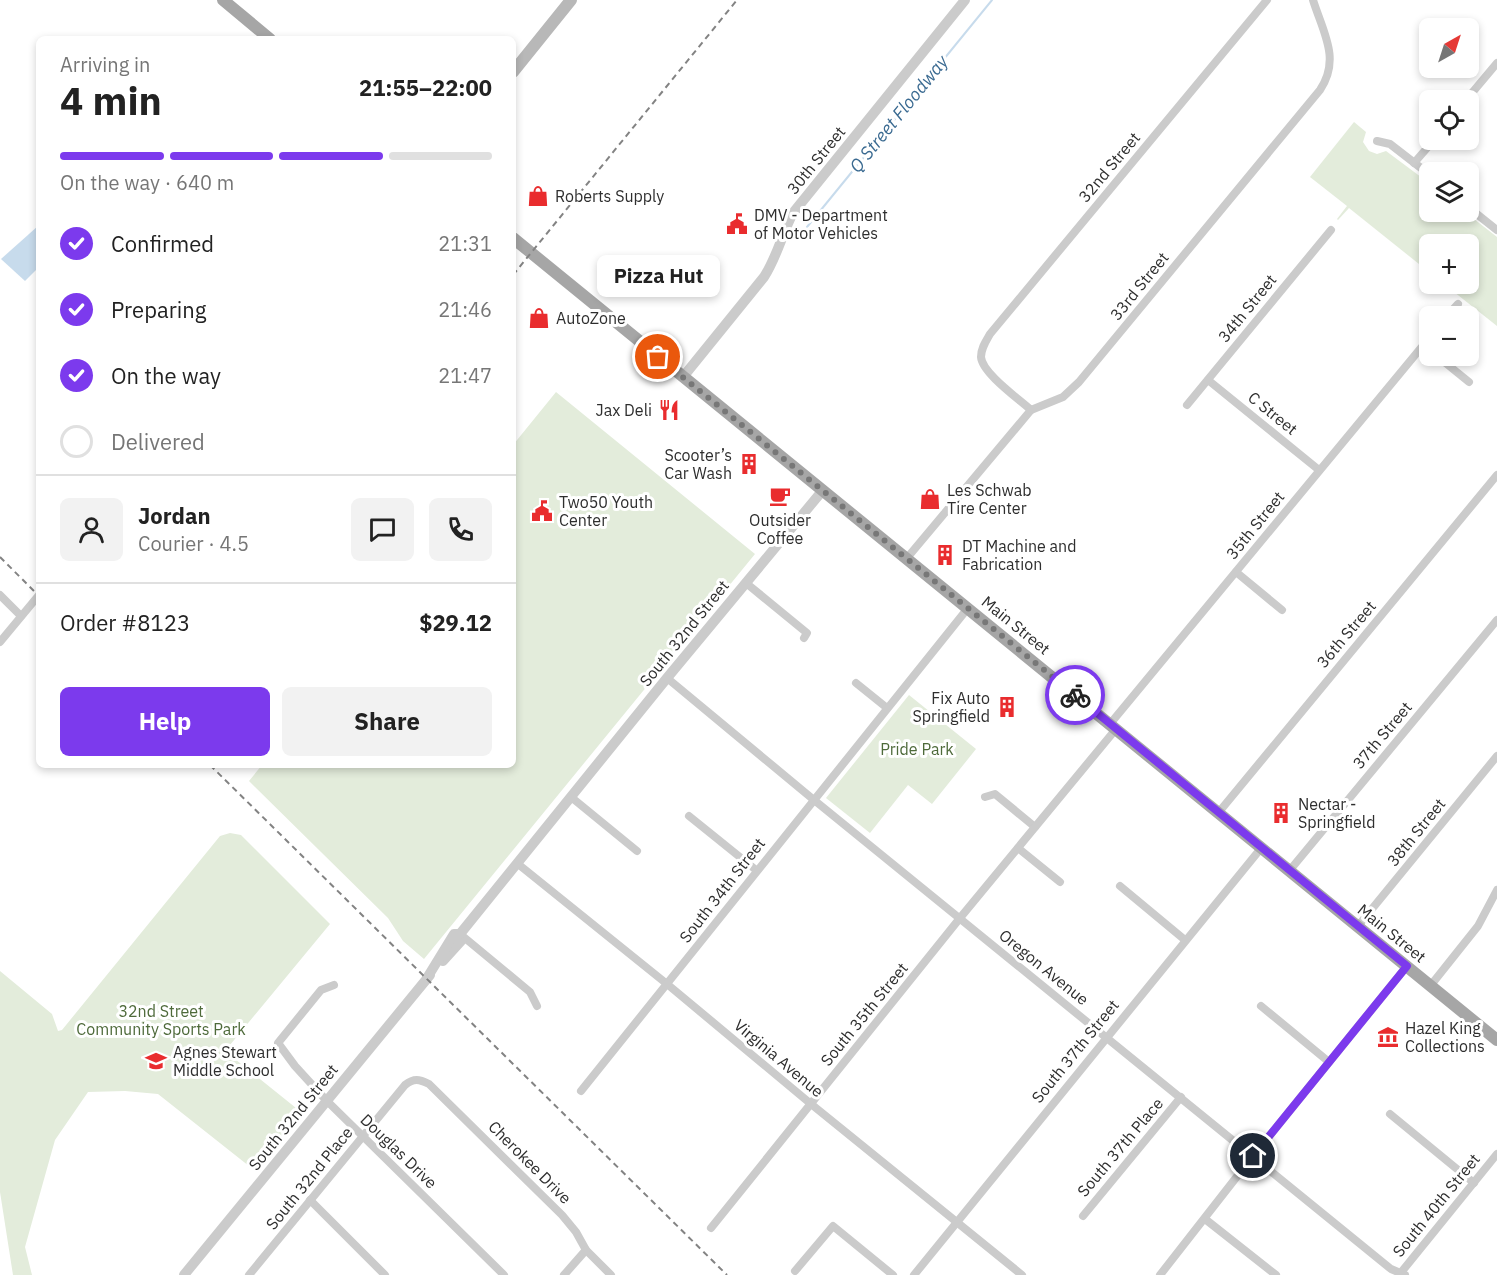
<!DOCTYPE html>
<html lang="en">
<head>
<meta charset="utf-8">
<style>
  :root { --surface:#fff; --page:#f2f2f2; --text:#222; --muted:#767676; --line:#e0e0e0; --accent:#7c3aed }
  body { margin:0; font-family:"IBM Plex Sans",sans-serif; background:var(--page); color:var(--text); height:100vh; display:flex; flex-direction:column; font-size:22px; white-space:nowrap }
  * { box-sizing:border-box; margin:0 }
  p { font-size:20px; color:var(--muted) }
  .icon { flex:none; width:33px; height:33px; fill:none; stroke:currentColor; stroke-width:2; stroke-linecap:round; stroke-linejoin:round }
  .map { position:relative; flex:1; overflow:hidden }
  .sheet { position:absolute; left:36px; top:36px; width:480px; height:732px; display:flex; flex-direction:column; background:var(--surface); border-radius:9px; box-shadow:0 3px 9px #0003 }
  .sheet>* { flex:none }
  .needle { width:39px; rotate:39deg }
  .fabs { position:absolute; left:1419px; top:18px; display:grid; gap:12px }
  .fabs a { display:grid; place-items:center; width:60px; height:60px; border-radius:9px; background:var(--surface); box-shadow:0 3px 9px #0003; font-size:30px }
  .pin { position:absolute; display:grid; place-items:center; width:51px; height:51px; color:#fff; margin:-26px; border:3px solid #fff; border-radius:50%; box-shadow:0 2px 6px #0007 }
  .courier { position:absolute; display:grid; place-items:center; width:60px; height:60px; margin:-30px; border:4px solid #7c3aed; border-radius:50%; background:#fff; color:#222; box-shadow:0 2px 8px #0007 }
  .bubble { position:absolute; height:42px; border-radius:9px; background:var(--surface); box-shadow:0 3px 9px #0003; font-size:20px; font-weight:700; line-height:42px; text-align:center }
  .summary em { font-style:normal; font-weight:700 }
  .summary div { display:flex; flex-direction:column-reverse }
  .summary { display:flex; align-items:center; justify-content:space-between; height:102px; padding:0 24px }
  h1 { font-size:39px; font-weight:700; line-height:45px }
  .bar { display:grid; grid-template-columns:repeat(4,1fr); gap:9px 6px; align-content:center; height:72px; padding:0 24px }
  .bar i { height:8px; border-radius:4px; background:var(--line) }
  .bar .selected { background:var(--accent) }
  .bar p { grid-column:span 4 }
  .line { display:flex; align-items:center; gap:15px; padding:0 24px; border-top:2px solid var(--line) }
  .line div { flex:1 }
  .round { display:grid; place-items:center; flex:none; width:63px; height:63px; border-radius:9px; background:var(--page) }
  ol { padding:0 24px; list-style:none }
  li { display:flex; align-items:center; gap:18px; height:66px }
  li p { margin-inline-start:auto }
  li .icon { padding:6px; border-radius:50%; background:var(--accent); color:#fff; stroke-width:4 }
  li:last-child { color:var(--muted) }
  li i { width:33px; height:33px; border:3px solid var(--line); border-radius:50% }
  .action { display:flex; gap:12px; margin-top:auto; padding:12px 24px }
  .action a { flex:1; height:69px; border-radius:9px; background:var(--accent); color:#fff; font-size:24px; font-weight:700; line-height:69px; text-align:center }
  .action a+a { background:var(--page); color:var(--text) }
  .map>svg:first-child { display:block }
</style>
</head>
<body>
<div class="map">
<svg width="1497" height="1275" viewBox="0 0 1497 1275">
  <rect width="100%" height="100%" fill="#fff"/>
  <g fill="#e3ecdb">
    <polygon points="1354,122 1366,132 1363,142 1369,151 1377,154 1386,151 1429,183 1430,212 1465,212 1497,237 1497,326 1444,284 1468,284 1468,244 1430,244 1429,272 1349,208 1338,220 1337,219 1347,206 1310,177"/>
    <polygon points="556,392 755,554 424,959 403,941 388,918 249,781 262,765 513,765 513,445"/>
    <polygon points="909,695 976,749 932,804 908,785 870,833 826,798"/>
    <polygon points="230,833 241,835 330,924 225,1051 301,1112 257,1169 254,1170 158,1094 125,1091 88,1092 55,1140 25,1247 32,1275 13,1275 0,1192 0,971 52,1014 58,1031 62,1030 220,836"/>
  </g>
  <polygon fill="#c7dbec" points="38,226 39,267 25,281 1,259"/>
  <g fill="none" stroke-linecap="round" stroke-linejoin="round">
    <polyline stroke="#c7dbec" stroke-width="2" points="807,227 992,0"/>
    <g stroke="#cbcbcb" stroke-width="8">
      <polyline points="1466,100 1497,63"/>
      <polyline points="1377,141 1390,144 1430,175"/>
      <polyline points="1414,163 1434,140"/>
      <polyline points="1468,207 1497,230"/>
      <polyline points="1447,316 1458,304"/>
      <polyline points="1437,356 1469,382"/>
      <polyline points="1208,380 1319,470"/>
      <polyline points="1187,405 1331,230"/>
      <path d="M1031,410c-12,-11 -49,-37 -50,-53 0,-9 5,-16 9,-23l277,-334"/>
      <path d="M907,558l124,-148 32,-13 16,-15 241,-292c21,-31 3,-58 -7,-90"/>
      <polyline points="1236,572 1282,610"/>
      <polyline points="746,583 807,633 804,638"/>
      <polyline points="0,595 21,616"/>
      <polyline points="0,642 39,595"/>
      <polyline points="667,678 814,800 1391,1269 1405,1275"/>
      <polyline points="856,683 887,708"/>
      <polyline points="1110,724 1430,337"/>
      <polyline points="571,797 637,851"/>
      <polyline points="985,797 995,794 1035,827"/>
      <polyline points="1219,812 1497,475"/>
      <polyline points="689,816 756,870"/>
      <polyline points="1018,848 1060,882"/>
      <polyline points="518,864 667,984 811,1104 1022,1275"/>
      <polyline points="1290,870 1497,620"/>
      <polyline points="1120,886 1185,940"/>
      <polyline points="1358,926 1497,756"/>
      <polyline points="460,934 530,992 537,1006"/>
      <polyline points="334,985 321,990 278,1043 295,1066 326,1100 504,1275"/>
      <polyline points="1431,985 1478,926 1497,890"/>
      <polyline points="1261,1006 1329,1062"/>
      <polyline points="581,1091 968,608"/>
      <polyline points="1390,1114 1474,1183"/>
      <polyline points="310,1200 385,1275"/>
      <polyline points="1083,1216 1181,1097"/>
      <polyline points="1205,1219 1276,1275"/>
      <polyline points="711,1228 960,918 1116,729"/>
      <polyline points="795,1271 833,1226 893,1275"/>
      <path d="M249,1275l156,-190c9,-7 14,-6 24,-1l133,131 14,17 10,18 25,25"/>
      <polyline points="564,1275 586,1250"/>
      <polyline points="914,1275 1262,847"/>
      <polyline points="1160,1275 1253,1156 1407,966"/>
      <polyline points="1399,1275 1497,1154"/>
    </g>
    <g stroke="#cbcbcb" stroke-width="10">
      <path d="M683,377l81,-100c13,-20 18,-43 29,-64l172,-213"/>
      <polyline points="443,961 462,940 460,934"/>
      <polyline points="427,978 454,934 460,934 667,678 823,490"/>
      <polyline points="184,1275 430,975"/>
    </g>
    <polyline stroke="#b8b8b8" stroke-width="12" points="513,72 571,0"/>
    <g stroke="#a6a6a6" stroke-width="12">
      <polyline points="223,0 270,39"/>
      <polyline points="513,238 1497,1040"/>
    </g>
    <g stroke="#838383" stroke-width="2" stroke-dasharray="6 4.5" stroke-linecap="butt">
      <polyline points="513,275 737,0"/>
      <polyline points="0,557 39,596"/>
      <polyline points="210,765 727,1275"/>
    </g>
  </g>
  <g fill="none" stroke-linecap="round" stroke-linejoin="round">
    <polyline stroke="#777" stroke-width="6" stroke-dasharray="0 10.8" points="658,357 1075,695"/>
    <polyline stroke="#7c3aed" stroke-width="8" points="1075,695 1407,966 1253,1156"/>
  </g>
  <defs>
    <symbol id="shop-bare" viewBox="-9 -9 18 18"><path d="M-5-2.5h2.3a2.7 3.5 0 0 1 5.4 0H5L5.5 6h-11ZM-1.5-2.5h3a1.5 2.3 0 0 0-3 0Z" fill="#e92c2e" stroke="#fff" stroke-width="2.5" paint-order="stroke"/></symbol>
    <symbol id="civic-bare" viewBox="-9 -9 18 18"><path d="M-.6-6.5H3V-4.5H.6V-3L4-1V1h2V6H-6V1h2V-1L-.6-3ZM-1.2 2.5V6h2.4V2.5Z" fill="#e92c2e" stroke="#fff" stroke-width="2.5" paint-order="stroke"/></symbol>
    <symbol id="restaurant-bare" viewBox="-9 -9 18 18"><path d="M-5-6h1v4h1v-4h1v4h1v-4h1v5L-1.5 .5V6h-2V.5L-5-1ZM5-6V6H3V1.5H1.5Q1.5-4 5-6Z" fill="#e92c2e" stroke="#fff" stroke-width="2.5" paint-order="stroke"/></symbol>
    <symbol id="building-bare" viewBox="-9 -9 18 18"><path d="M-4-6H4V6H1V3H-1V6H-4ZM-2.5-4.3h1.7v1.8h-1.7ZM.8-4.3h1.7v1.8H.8ZM-2.5-1h1.7V.8h-1.7ZM.8-1h1.7V.8H.8Z" fill="#e92c2e" stroke="#fff" stroke-width="2.5" paint-order="stroke"/></symbol>
    <symbol id="cafe-bare" viewBox="-9 -9 18 18"><path d="M-5.5-4.5H6V0H3Q3 3.5 0 3.5H-2.5Q-5.5 3.5-5.5 0ZM3-3.2v2h1.7v-2ZM-6 4.5H4V6H-6Z" fill="#e92c2e" stroke="#fff" stroke-width="2.5" paint-order="stroke"/></symbol>
    <symbol id="museum-bare" viewBox="-9 -9 18 18"><path d="M0-6L6-3V-2H-6V-3ZM-5-1h2V3h-2ZM-1-1h2V3h-2ZM3-1h2V3H3ZM-6 4H6V6H-6Z" fill="#e92c2e" stroke="#fff" stroke-width="2.5" paint-order="stroke"/></symbol>
    <symbol id="school-bare" viewBox="-9 -9 18 18"><path d="M0-5L7-2L0 1L-7-2ZM-4 1L0 2.5L4 1V4Q0 6-4 4Z" fill="#e92c2e" stroke="#fff" stroke-width="2.5" paint-order="stroke"/></symbol>
  </defs>
  <g fill-rule="evenodd">
    <use href="#shop-bare" x="523" y="181" width="30" height="30"/>
    <use href="#civic-bare" x="722" y="209" width="30" height="30"/>
    <use href="#shop-bare" x="524" y="303" width="30" height="30"/>
    <use href="#restaurant-bare" x="654" y="395" width="30" height="30"/>
    <use href="#building-bare" x="734" y="449" width="30" height="30"/>
    <use href="#cafe-bare" x="765" y="481" width="30" height="30"/>
    <use href="#shop-bare" x="915" y="484" width="30" height="30"/>
    <use href="#civic-bare" x="527" y="496" width="30" height="30"/>
    <use href="#building-bare" x="930" y="540" width="30" height="30"/>
    <use href="#building-bare" x="992" y="692" width="30" height="30"/>
    <use href="#building-bare" x="1266" y="798" width="30" height="30"/>
    <use href="#museum-bare" x="1373" y="1022" width="30" height="30"/>
    <use href="#school-bare" x="141" y="1046" width="30" height="30"/>
  </g>
  <g text-anchor="middle" stroke-width="6" stroke-linejoin="round" paint-order="stroke">
    <g font-size="16" fill="#2e2e2e" stroke="#fff">
      <text transform="translate(816 160) rotate(-51)" y="6">30th Street</text>
      <text transform="translate(1109 167) rotate(-50)" y="6">32nd Street</text>
      <text transform="translate(1139 286) rotate(-51)" y="6">33rd Street</text>
      <text transform="translate(1247 308) rotate(-51)" y="6">34th Street</text>
      <text transform="translate(1273 413) rotate(39)" y="6">C Street</text>
      <text transform="translate(1255 525) rotate(-51)" y="6">35th Street</text>
      <text transform="translate(1016 625) rotate(39)" y="6">Main Street</text>
      <text transform="translate(684 633) rotate(-51)" y="6">South 32nd Street</text>
      <text transform="translate(1346 634) rotate(-50)" y="6">36th Street</text>
      <text transform="translate(1382 735) rotate(-50)" y="6">37th Street</text>
      <text transform="translate(1416 832) rotate(-51)" y="6">38th Street</text>
      <text transform="translate(722 890) rotate(-52)" y="6">South 34th Street</text>
      <text transform="translate(1392 933) rotate(39)" y="6">Main Street</text>
      <text transform="translate(1044 967) rotate(39)" y="6">Oregon Avenue</text>
      <text transform="translate(864 1014) rotate(-51)" y="6">South 35th Street</text>
      <text transform="translate(1075 1051) rotate(-51)" y="6">South 37th Street</text>
      <text transform="translate(779 1058) rotate(40)" y="6">Virginia Avenue</text>
      <text transform="translate(293 1117) rotate(-51)" y="6">South 32nd Street</text>
      <text transform="translate(1120 1147) rotate(-50)" y="6">South 37th Place</text>
      <text transform="translate(399 1151) rotate(44)" y="6">Douglas Drive</text>
      <text transform="translate(530 1162) rotate(45)" y="6">Cherokee Drive</text>
      <text transform="translate(309 1178) rotate(-51)" y="6">South 32nd Place</text>
      <text transform="translate(1436 1205) rotate(-51)" y="6">South 40th Street</text>
    </g>
    <g font-size="16" fill="#2e2e2e" stroke="#fff" text-anchor="start">
      <text x="555" y="202">Roberts Supply</text>
      <text x="754" y="221">DMV - Department<tspan x="754" dy="18">of Motor Vehicles</tspan></text>
      <text x="556" y="324">AutoZone</text>
      <text x="652" y="416" text-anchor="end">Jax Deli</text>
      <text x="732" y="461" text-anchor="end">Scooter’s<tspan x="732" dy="18">Car Wash</tspan></text>
      <text x="947" y="496">Les Schwab<tspan x="947" dy="18">Tire Center</tspan></text>
      <text x="559" y="508">Two50 Youth<tspan x="559" dy="18">Center</tspan></text>
      <text x="780" y="526" text-anchor="middle">Outsider<tspan x="780" dy="18">Coffee</tspan></text>
      <text x="962" y="552">DT Machine and<tspan x="962" dy="18">Fabrication</tspan></text>
      <text x="990" y="704" text-anchor="end">Fix Auto<tspan x="990" dy="18">Springfield</tspan></text>
      <text x="1298" y="810">Nectar -<tspan x="1298" dy="18">Springfield</tspan></text>
      <text x="1405" y="1034">Hazel King<tspan x="1405" dy="18">Collections</tspan></text>
      <text x="173" y="1058">Agnes Stewart<tspan x="173" dy="18">Middle School</tspan></text>
    </g>
    <g font-size="16" fill="#4e6a3a" stroke="#fff">
      <text x="917" y="755">Pride Park</text>
      <text x="161" y="1017">32nd Street<tspan x="161" dy="18">Community Sports Park</tspan></text>
    </g>
    <g font-size="18" font-style="italic" fill="#3a6a91" stroke="#fff">
      <text transform="translate(899 114) rotate(-51)" y="6">Q Street Floodway</text>
    </g>
  </g>
</svg>
<div class="fabs">
<a><svg class="needle" viewBox="-14 -14 28 28"><path d="M0-13l5 13h-10z" fill="#e53935"/><path d="M0 13l5-13h-10z" fill="#767676"/></svg></a>
<a><svg class="icon" aria-label="locate" viewBox="0 0 24 24"><circle cx="12" cy="12" r="6"/><path d="M12 2v4M12 18v4M2 12h4M18 12h4"/></svg></a>
<a><svg class="icon" aria-label="layers" viewBox="0 0 24 24"><path d="M12 4l9 5-9 5-9-5zM3 14l9 5 9-5"/></svg></a>
<a>+</a>
<a>−</a>
</div>
<div class="pin" style="left:658px;top:357px;background:#ea580c"><svg class="icon" aria-label="bag" viewBox="0 0 24 24"><path d="M5 8h14l-1 12H6zM9 8a3 3 0 0 1 6 0"/></svg></div>
<div class="pin" style="left:1253px;top:1156px;background:#1f2937"><svg class="icon" aria-label="home" viewBox="0 0 24 24"><path d="M3 11l9-7 9 7M6 9v11h12V9"/></svg></div>
<div class="courier" style="left:1075px;top:695px"><svg class="icon" aria-label="bike" viewBox="0 0 24 24"><circle cx="6" cy="16" r="4"/><circle cx="18" cy="16" r="4"/><path d="M6 16l4-8h5l3 8M10 8l3 8H6M13 5h3"/></svg></div>
<div class="bubble" style="left:597px;top:255px;width:123px">Pizza Hut</div>
<section class="sheet">
<div class="summary"><div><h1>4 min</h1><p>Arriving in</p></div><em>21:55–22:00</em></div>
<div class="bar"><i class="selected"></i><i class="selected"></i><i class="selected"></i><i></i><p>On the way · 640 m</p></div>
<ol>
<li><svg class="icon" aria-label="check" viewBox="0 0 24 24"><path d="M5 12l5 5 9-10"/></svg>Confirmed<p>21:31</p></li>
<li><svg class="icon" aria-label="check" viewBox="0 0 24 24"><path d="M5 12l5 5 9-10"/></svg>Preparing<p>21:46</p></li>
<li><svg class="icon" aria-label="check" viewBox="0 0 24 24"><path d="M5 12l5 5 9-10"/></svg>On the way<p>21:47</p></li>
<li><i></i>Delivered</li>
</ol>
<div class="line" style="height:108px"><a class="round"><svg class="icon" aria-label="person" viewBox="0 0 24 24"><circle cx="12" cy="8" r="4"/><path d="M4 21q1-7 8-7t8 7"/></svg></a><div><b>Jordan</b><p>Courier · 4.5</p></div><a class="round"><svg class="icon" aria-label="chat" viewBox="0 0 24 24"><path d="M4 5h16v11H9l-5 4z"/></svg></a><a class="round"><svg class="icon" aria-label="phone" viewBox="0 0 24 24"><path d="M5 4h4l2 5-3 2q2 4 5 5l2-3 5 2v4C11 20 4 13 5 4z"/></svg></a></div>
<div class="line" style="height:78px"><div>Order #8123</div><b>$29.12</b></div>
<div class="action"><a>Help</a><a>Share</a></div>
</section>
</div>
</body>
</html>
